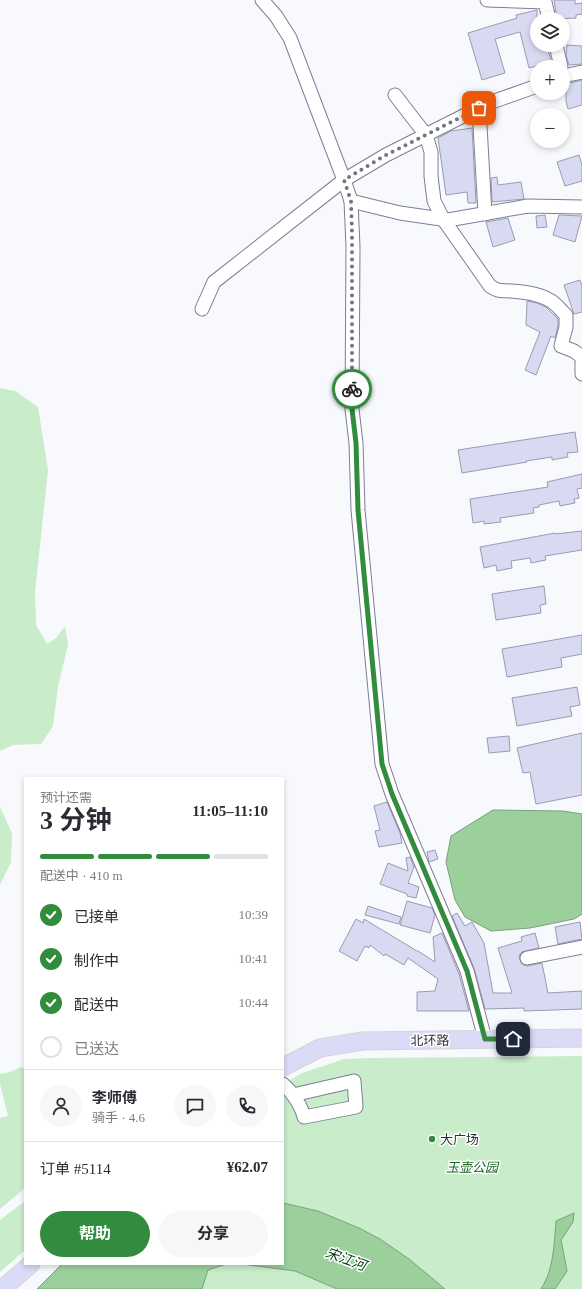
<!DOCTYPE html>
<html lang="zh">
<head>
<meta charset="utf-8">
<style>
  :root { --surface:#fff; --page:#f7f7f7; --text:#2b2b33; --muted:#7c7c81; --line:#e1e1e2; --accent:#328c3d }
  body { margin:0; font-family:"Times New Roman","Noto Sans SC",serif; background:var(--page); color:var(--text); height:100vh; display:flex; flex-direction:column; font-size:15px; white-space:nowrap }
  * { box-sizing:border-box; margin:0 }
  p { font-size:13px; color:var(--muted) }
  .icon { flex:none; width:22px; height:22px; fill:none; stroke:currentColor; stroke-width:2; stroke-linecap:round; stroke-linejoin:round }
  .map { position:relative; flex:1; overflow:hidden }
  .details { position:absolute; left:24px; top:777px; width:260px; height:488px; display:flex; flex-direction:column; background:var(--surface); border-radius:0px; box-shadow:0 2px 6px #0003 }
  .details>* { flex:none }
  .buttons { position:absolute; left:530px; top:12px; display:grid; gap:8px }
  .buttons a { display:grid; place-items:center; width:40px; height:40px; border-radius:50%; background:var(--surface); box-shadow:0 2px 6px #0003; font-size:20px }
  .pin { position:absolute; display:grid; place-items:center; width:34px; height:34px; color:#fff; margin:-17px; border-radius:8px; box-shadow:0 2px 6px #0006 }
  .courier { position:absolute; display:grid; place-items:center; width:40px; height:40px; margin:-20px; border:3px solid #328c3d; border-radius:50%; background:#fff; color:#222; box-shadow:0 1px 5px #0007 }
  .overview em { font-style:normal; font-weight:700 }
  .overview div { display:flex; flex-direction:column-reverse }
  .overview { display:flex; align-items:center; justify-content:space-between; height:68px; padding:0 16px }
  h1 { font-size:26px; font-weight:700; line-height:30px }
  .bar { display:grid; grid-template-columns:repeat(4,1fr); gap:6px 4px; align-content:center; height:48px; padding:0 16px }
  .bar i { height:5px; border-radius:3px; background:var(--line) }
  .bar .active { background:var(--accent) }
  .bar p { grid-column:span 4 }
  .line { display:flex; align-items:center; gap:10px; padding:0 16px; border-top:1px solid var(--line) }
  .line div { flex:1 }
  .round { display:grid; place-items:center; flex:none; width:42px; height:42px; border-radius:21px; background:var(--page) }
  ol { padding:0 16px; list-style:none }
  li { display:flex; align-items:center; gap:12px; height:44px }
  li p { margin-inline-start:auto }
  li .icon { padding:4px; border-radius:50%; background:var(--accent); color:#fff; stroke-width:4 }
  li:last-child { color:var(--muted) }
  li i { width:22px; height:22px; border:2px solid var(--line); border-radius:50% }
  .button { display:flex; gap:8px; margin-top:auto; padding:8px 16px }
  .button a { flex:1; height:46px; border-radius:24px; background:var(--accent); color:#fff; font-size:16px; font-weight:700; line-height:46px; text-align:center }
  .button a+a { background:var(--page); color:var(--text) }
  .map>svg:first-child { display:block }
</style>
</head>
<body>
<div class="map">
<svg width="582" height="1289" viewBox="0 0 582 1289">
  <rect width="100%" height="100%" fill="#f8f9fd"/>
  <g fill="#c9ecca">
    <polygon points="0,388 15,391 38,407 48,470 35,593 36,625 47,644 56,638 65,626 68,645 58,686 53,726 41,744 13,745 0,751"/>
    <polygon points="0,807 12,833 11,862 0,885"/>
    <polygon points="582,1056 582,1289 445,1289 409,1259 380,1239 359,1228 318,1211 283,1203 283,1084 302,1073 344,1059 369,1058"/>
    <polygon points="21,1067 25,1070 25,1188 0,1209 0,1118 8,1116 0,1084 0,1074 10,1072"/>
    <polygon points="25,1201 25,1250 0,1272 0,1220"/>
    <polygon points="226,1264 242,1264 295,1271 337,1289 202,1289 208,1270"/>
  </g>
  <g fill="#9bd09d" stroke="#7aa07f">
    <polygon points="493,810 563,811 582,814 582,914 574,919 530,928 491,931 465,917 455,900 446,862 451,836"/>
    <polygon points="283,1203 318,1211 359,1228 380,1239 409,1259 445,1289 337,1289 295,1271 242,1264 283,1264"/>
    <path d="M574,1213l-1,9 -12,18 6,31 -12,18h-14c13,-20 13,-45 15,-68z"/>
    <polygon points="62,1264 226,1264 208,1270 202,1289 37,1289"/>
  </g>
  <g fill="#d7daf1" stroke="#999bb2">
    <polygon points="554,0 575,0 575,4 582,3 582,14 576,15 576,18 557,19"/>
    <polygon points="537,10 537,45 547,45 551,62 529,68 520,32 495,39 505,73 482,80 468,33 517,18 516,15"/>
    <polygon points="567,45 582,46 582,64 569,65 566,55"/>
    <polygon points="582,80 582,105 568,109 566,101 566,84"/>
    <polygon points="472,128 476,203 468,203 467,192 446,195 438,138 451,131"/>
    <polygon points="579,155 582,165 582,181 565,186 557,162"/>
    <polygon points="497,177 498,185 521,182 524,199 492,202 491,178"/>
    <polygon points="545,215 547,227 537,228 536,216"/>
    <polygon points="559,215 582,216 575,242 553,235"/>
    <polygon points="508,218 515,240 493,247 486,222"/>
    <polygon points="580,280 582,286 582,312 574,314 564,285"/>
    <polygon points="527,301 537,303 546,307 558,319 558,326 555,338 551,336 536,375 525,370 540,332 526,325"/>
    <polygon points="575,432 578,452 567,453 568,457 552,460 552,457 526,461 527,462 462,473 458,450"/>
    <polygon points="582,474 582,488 577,489 579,498 574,499 575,503 560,506 559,501 539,505 539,507 533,508 534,513 500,518 501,522 484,524 484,521 473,523 470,499 548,487 547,482"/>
    <polygon points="582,531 582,550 545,556 546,560 531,563 530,558 511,561 512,568 497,571 496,565 484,568 480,547 555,533 555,534"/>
    <polygon points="544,586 546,604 540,605 541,613 496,620 492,594"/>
    <polygon points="582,635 582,654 561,658 562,667 507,677 502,649"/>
    <polygon points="577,687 580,705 570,707 572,716 517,726 512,698"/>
    <polygon points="582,733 582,795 536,804 530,772 523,773 517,748"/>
    <polygon points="509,736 510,751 489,753 487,738"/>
    <polygon points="387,802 400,833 402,843 379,847 375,831 380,830 374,806"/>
    <polygon points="435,850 438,859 429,862 427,852"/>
    <polygon points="410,857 414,867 408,883 419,887 416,898 407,896 407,894 380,884 388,863 408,871 406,858"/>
    <polygon points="407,901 432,908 435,915 430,933 400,925"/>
    <polygon points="368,906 401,917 399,924 365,915"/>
    <polygon points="457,913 465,926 472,922 484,943 493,993 512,993 498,948 522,941 521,937 535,933 539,948 522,952 519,956 521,963 524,965 528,966 542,963 548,993 582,991 582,1009 524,1011 524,1008 485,1009 474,968 452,916"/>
    <polygon points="356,919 363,923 364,919 417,951 418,951 435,962 433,937 442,933 459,974 469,1011 417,1011 417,992 435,991 438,979 408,958 404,965 385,954 384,956 370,945 369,948 365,946 357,961 339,951"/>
    <polygon points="580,922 582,939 558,944 555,927"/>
  </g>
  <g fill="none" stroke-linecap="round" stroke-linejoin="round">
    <defs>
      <g id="minor">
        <polyline points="262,0 276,16 290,38 344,180 351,201 353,247 352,409 356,443 358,510 382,764 392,794 467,971 485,1039"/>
        <polyline points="487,0 545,2 549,19"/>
        <polyline points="556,45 561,67"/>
        <polyline points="563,76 582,72"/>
        <path d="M395,95l31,40 5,17v24l3,25 9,18 47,67c9,6 10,4 21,5 14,1 33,3 44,13 4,3 7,8 11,11v12l-5,19 13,5 8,6v17"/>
        <polyline points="479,108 485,214"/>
        <polyline points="351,201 400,213 448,220 528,206 582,207"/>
        <polyline points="202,309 214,282 344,180 386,155 489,103 537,86"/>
        <polyline points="527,958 582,947"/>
        <path d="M283,1084c9,8 18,21 21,33l52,-10 -2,-26 -61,14"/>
      </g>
      <g id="major">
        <polyline points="283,1067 320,1048 363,1041 582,1038"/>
        <polyline points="2,1289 31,1264"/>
      </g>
    </defs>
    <use href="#minor" stroke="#7c7e94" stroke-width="15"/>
    <use href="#major" stroke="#d5d5d7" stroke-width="19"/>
    <use href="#minor" stroke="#fff" stroke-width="13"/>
    <use href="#major" stroke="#dadcf7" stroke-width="17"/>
  </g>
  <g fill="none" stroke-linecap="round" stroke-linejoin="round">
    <polyline stroke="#75767d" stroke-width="4" stroke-dasharray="0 7.2" points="352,389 352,232 351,201 344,180 386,155 479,108"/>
    <polyline stroke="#328c3d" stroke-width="5" points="352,389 352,409 356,443 358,510 382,764 392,794 467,971 485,1039 513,1039"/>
  </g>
  <circle fill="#328c3d" stroke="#fff" stroke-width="1.5" cx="432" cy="1139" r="4"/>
  <g text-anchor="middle" stroke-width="3" stroke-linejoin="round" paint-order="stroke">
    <g font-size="13" fill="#2e2f38" stroke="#fff">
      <text transform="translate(430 1040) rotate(-1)" y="5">北环路</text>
    </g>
    <g font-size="13" fill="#2e2f38" stroke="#fff" text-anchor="start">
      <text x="440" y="1144">大广场</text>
    </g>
    <g font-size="13" font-style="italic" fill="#1d6627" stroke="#fff">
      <text x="472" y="1172">玉壶公园</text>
    </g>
    <g font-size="14" font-style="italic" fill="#003b0a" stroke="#fff">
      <text transform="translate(346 1259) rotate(20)" y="5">宋江河</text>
    </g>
  </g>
</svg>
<div class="buttons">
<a><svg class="icon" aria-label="layers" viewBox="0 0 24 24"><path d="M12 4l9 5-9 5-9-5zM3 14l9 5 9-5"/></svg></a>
<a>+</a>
<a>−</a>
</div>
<div class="pin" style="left:479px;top:108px;background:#ea580c"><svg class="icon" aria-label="bag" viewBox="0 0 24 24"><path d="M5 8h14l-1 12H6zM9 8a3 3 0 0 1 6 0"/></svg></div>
<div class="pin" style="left:513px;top:1039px;background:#1f2937"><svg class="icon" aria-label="home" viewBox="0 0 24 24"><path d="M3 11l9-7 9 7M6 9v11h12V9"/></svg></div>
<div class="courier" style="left:352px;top:389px"><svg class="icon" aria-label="bike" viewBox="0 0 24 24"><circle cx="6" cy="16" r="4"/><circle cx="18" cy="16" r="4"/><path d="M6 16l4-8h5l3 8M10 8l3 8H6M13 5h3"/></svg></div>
<section class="details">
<div class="overview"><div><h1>3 分钟</h1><p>预计还需</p></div><em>11:05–11:10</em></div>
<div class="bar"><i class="active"></i><i class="active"></i><i class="active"></i><i></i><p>配送中 · 410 m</p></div>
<ol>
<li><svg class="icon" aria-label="check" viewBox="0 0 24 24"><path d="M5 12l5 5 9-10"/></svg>已接单<p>10:39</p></li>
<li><svg class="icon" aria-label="check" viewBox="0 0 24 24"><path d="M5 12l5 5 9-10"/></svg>制作中<p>10:41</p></li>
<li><svg class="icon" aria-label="check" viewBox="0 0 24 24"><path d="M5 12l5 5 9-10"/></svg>配送中<p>10:44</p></li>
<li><i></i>已送达</li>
</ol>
<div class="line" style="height:72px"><a class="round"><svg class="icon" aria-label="person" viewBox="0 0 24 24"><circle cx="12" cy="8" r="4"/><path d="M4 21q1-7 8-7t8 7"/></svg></a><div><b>李师傅</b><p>骑手 · 4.6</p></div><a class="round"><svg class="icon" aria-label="chat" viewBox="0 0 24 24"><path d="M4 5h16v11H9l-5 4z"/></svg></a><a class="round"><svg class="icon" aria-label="phone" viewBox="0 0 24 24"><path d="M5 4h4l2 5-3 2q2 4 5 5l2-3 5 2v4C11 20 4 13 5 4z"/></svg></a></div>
<div class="line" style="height:52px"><div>订单 #5114</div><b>¥62.07</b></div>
<div class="button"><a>帮助</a><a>分享</a></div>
</section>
</div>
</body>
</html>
